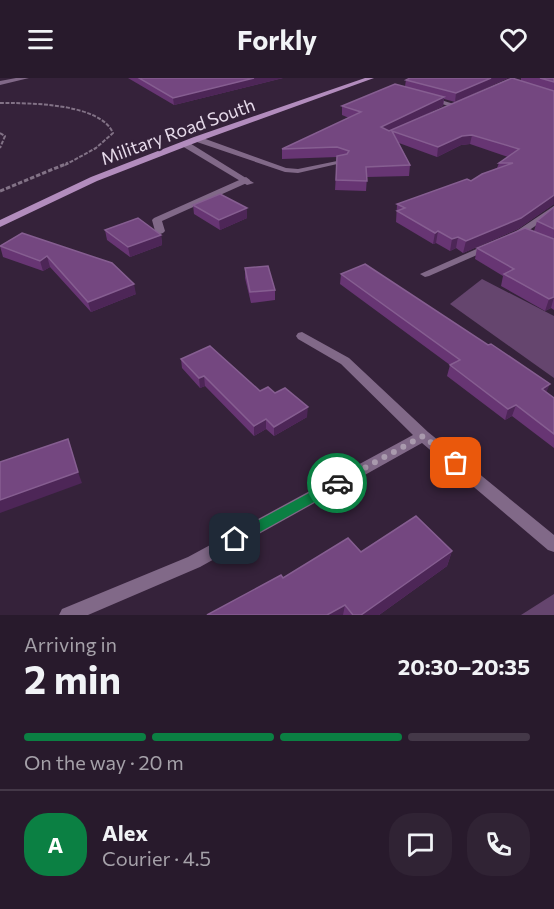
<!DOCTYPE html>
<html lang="en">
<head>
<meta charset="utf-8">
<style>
  :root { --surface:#281a2c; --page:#302334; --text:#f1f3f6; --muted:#a5a1a9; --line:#443848; --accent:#0b8043 }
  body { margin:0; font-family:Commissioner,sans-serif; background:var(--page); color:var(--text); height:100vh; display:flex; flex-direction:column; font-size:22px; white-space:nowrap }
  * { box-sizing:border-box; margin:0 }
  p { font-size:20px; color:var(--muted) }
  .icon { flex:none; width:33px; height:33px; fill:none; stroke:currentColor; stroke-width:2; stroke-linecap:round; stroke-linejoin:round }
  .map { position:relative; height:537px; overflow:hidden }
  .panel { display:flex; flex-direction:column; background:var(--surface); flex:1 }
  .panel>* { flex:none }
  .pin { position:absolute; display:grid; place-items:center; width:51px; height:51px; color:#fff; margin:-26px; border-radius:12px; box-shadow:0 3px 9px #0006 }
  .courier { position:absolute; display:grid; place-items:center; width:60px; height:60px; margin:-30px; border:4px solid #0b8043; border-radius:50%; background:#fff; color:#222; box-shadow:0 2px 8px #0007 }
  .overview em { font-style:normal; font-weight:700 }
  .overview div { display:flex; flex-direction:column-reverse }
  .overview { display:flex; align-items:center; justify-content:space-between; height:102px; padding:0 24px }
  h1 { font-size:39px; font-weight:700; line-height:45px }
  .bar { display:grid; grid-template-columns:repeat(4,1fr); gap:9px 6px; align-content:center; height:72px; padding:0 24px }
  .bar i { height:8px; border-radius:4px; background:var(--line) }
  .bar .on { background:var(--accent) }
  .bar p { grid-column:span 4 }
  .line { display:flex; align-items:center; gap:15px; padding:0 24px; border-top:2px solid var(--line) }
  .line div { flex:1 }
  .round { display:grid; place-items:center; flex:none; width:63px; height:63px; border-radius:24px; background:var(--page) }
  header { display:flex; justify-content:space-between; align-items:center; height:78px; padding:0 24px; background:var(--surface); font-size:27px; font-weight:700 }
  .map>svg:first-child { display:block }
</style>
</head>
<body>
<header><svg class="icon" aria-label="menu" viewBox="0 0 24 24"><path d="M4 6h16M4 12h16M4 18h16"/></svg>Forkly<svg class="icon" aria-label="heart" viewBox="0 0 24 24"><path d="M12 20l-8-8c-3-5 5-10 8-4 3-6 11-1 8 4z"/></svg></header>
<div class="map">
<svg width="554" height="537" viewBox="0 0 554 537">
  <rect width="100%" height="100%" fill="#35223a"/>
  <g fill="#65456e">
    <polygon points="482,201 554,238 554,300 450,226"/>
    <polygon points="554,516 554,537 521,537"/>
  </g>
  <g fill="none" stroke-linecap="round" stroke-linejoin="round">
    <g stroke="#827286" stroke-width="2" stroke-dasharray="4 1.5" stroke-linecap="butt">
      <path d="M0,25c29,0 100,0 113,30l-17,15 -31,17"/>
      <polyline points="0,55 5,58 0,70"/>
    </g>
    <polyline stroke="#827286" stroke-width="3" stroke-dasharray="4.5 2" stroke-linecap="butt" points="0,113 68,85"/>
    <g fill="#816988" fill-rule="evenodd">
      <polygon points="428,18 457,27 458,28 455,30 426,21 426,19"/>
      <polygon points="194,59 200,59 286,90 298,91 342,82 346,84 298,95 285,94 194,63"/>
      <polygon points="246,99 250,102 249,104 162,143 165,153 163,155 160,156 155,153 152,142 154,140"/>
      <polygon points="554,128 554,135 518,160 512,160 512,156"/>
      <polygon points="490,165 493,166 493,170 429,198 425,199 420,196"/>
    </g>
    <g fill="#816988" fill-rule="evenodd">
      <polygon points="16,0 29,0 0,7 0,3"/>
      <polygon points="182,64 188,64 254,105 247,107 182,68"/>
      <polygon points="302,254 349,280 428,354 554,457 554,474 548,472 422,365 200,489 88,537 59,537 62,531 188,479 413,357 341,286 298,261 296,258 298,255"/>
    </g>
    <polygon fill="#b28cbd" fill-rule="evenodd" points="365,0 374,0 200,63 97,103 0,149 0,142 91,99 194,59"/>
  </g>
  <g fill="#673573">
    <polygon points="128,0 283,0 174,27"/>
    <polygon points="508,0 455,24 444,21 443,28 397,50 521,2 521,0 554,0 554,126 518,151 463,175 456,170 450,173 436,165 433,166 396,144 397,126 471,103 497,90 499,85 508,79 470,66 461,67 437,79 399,65 410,87 409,98 367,99 366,113 335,112 337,79 282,81 282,71 349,40 342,37 342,28 405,8 406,2"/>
    <polygon points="193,127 247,140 220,152 194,136"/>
    <polygon points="554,129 554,232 551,230 545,233 501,208 503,198 475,181 477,170 534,153 537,143"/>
    <polygon points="105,152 161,157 162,167 130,179 107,162"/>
    <polygon points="22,155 136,216 91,234 50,189 43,193 3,179 0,168"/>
    <polygon points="245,190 275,212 275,222 251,225 245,200"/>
    <polygon points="341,196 547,315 554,320 554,370 512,338 505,342 447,298 450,287 340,206"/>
    <polygon points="181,281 260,313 275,315 307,339 274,358 266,351 254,358 205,308 200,310 182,290"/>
    <polygon points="452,473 447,488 379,537 207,537 283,500 361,474"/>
  </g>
  <g fill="#4d2657">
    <polygon points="254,0 283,0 174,27 173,20"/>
    <polygon points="491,0 508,0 455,24 456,15"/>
    <polygon points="444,19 443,28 380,58 381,49"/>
    <polygon points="472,57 470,66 461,67 437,79 438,69 462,58"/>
    <polygon points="554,117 554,126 518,151 463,175 466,163"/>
    <polygon points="247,130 247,140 220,152 219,142"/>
    <polygon points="438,153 436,165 433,166 435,155"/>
    <polygon points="161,157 162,167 130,179 128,169"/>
    <polygon points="458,159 456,170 450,173 452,161"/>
    <polygon points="47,178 50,189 43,193 40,183"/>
    <polygon points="134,206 136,216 91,234 88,224"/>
    <polygon points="554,219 551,230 545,233 549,221"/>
    <polygon points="204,298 205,308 200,310 199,300"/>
    <polygon points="550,306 545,317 542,311"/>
    <polygon points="516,327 512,338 505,342 508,331"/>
    <polygon points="308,329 307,339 274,358 274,349"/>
    <polygon points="266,341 266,351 254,358 254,348"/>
    <polygon points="78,394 82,405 0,435 0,422"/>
    <polygon points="452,473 447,488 379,537 361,537"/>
    <polygon points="345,527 343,537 327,537"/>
  </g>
  <g fill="#744780" stroke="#865e91" stroke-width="1.5">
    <polygon points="139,0 254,0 173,20"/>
    <polygon points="410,0 491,0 456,15 406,2"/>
    <polygon points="512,0 554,13 554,117 521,140 466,163 458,159 452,161 438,153 435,155 397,133 405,130 397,126 467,101 471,103 482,96 513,85 499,85 519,71 472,57 462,58 438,69 392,53 410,87 366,89 367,103 336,102 337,78 347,76 349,73 337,69 282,71 361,34 342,28 395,6 444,19 381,49 389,53"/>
    <polygon points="540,0 554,0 554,4"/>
    <polygon points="220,116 247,130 219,142 193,127"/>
    <polygon points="554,129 554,151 537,143"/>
    <polygon points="138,140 161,157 128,169 105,152"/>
    <polygon points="525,150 554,161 554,219 549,221 504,196 514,191 477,170"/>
    <polygon points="22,155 112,185 134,206 88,224 47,178 40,183 0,168"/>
    <polygon points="365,186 488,267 491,266 550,306 542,311 554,320 554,356 516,327 508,331 450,287 460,282 341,196"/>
    <polygon points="268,188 275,212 250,214 245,190"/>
    <polygon points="210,268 260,313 268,309 275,315 285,310 308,329 274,349 266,341 254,348 204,298 199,300 181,281"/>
    <polygon points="68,361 78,394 0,422 0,384"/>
    <polygon points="416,438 452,473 361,537 353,537 345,527 327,537 207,537 281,497 283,500 348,460 361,474"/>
  </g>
  <polygon fill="#0b8043" points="337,400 343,405 341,409 240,465 231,465 229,461 231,457"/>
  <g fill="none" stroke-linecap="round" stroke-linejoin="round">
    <polyline stroke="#a99aad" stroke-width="6" stroke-dasharray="0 10.8" points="337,405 423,358 456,385"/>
  </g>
  <g text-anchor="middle" stroke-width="4.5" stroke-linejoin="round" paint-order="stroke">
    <g font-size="18" fill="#e7dbeb" stroke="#35223a">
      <text transform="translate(178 54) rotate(-20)" y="6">Military Road South</text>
    </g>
  </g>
</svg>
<div class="pin" style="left:456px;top:385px;background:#ea580c"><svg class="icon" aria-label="bag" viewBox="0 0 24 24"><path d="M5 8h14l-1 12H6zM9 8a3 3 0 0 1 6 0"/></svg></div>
<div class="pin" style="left:235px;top:461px;background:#1f2937"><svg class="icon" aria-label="home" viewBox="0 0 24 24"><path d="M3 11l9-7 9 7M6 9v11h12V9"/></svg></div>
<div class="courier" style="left:337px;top:405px"><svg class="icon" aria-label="car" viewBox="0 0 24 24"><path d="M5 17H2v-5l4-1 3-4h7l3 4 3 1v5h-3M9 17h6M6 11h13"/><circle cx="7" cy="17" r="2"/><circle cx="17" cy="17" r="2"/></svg></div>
</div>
<section class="panel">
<div class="overview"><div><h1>2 min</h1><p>Arriving in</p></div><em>20:30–20:35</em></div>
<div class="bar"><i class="on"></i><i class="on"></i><i class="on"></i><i></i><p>On the way · 20 m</p></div>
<div class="line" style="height:108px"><b class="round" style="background:var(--accent);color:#fff">A</b><div><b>Alex</b><p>Courier · 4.5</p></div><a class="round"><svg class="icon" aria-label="chat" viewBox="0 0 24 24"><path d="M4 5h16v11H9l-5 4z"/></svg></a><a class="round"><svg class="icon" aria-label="phone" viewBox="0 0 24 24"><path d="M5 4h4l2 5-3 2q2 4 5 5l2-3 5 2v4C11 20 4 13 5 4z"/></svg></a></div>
</section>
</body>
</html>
